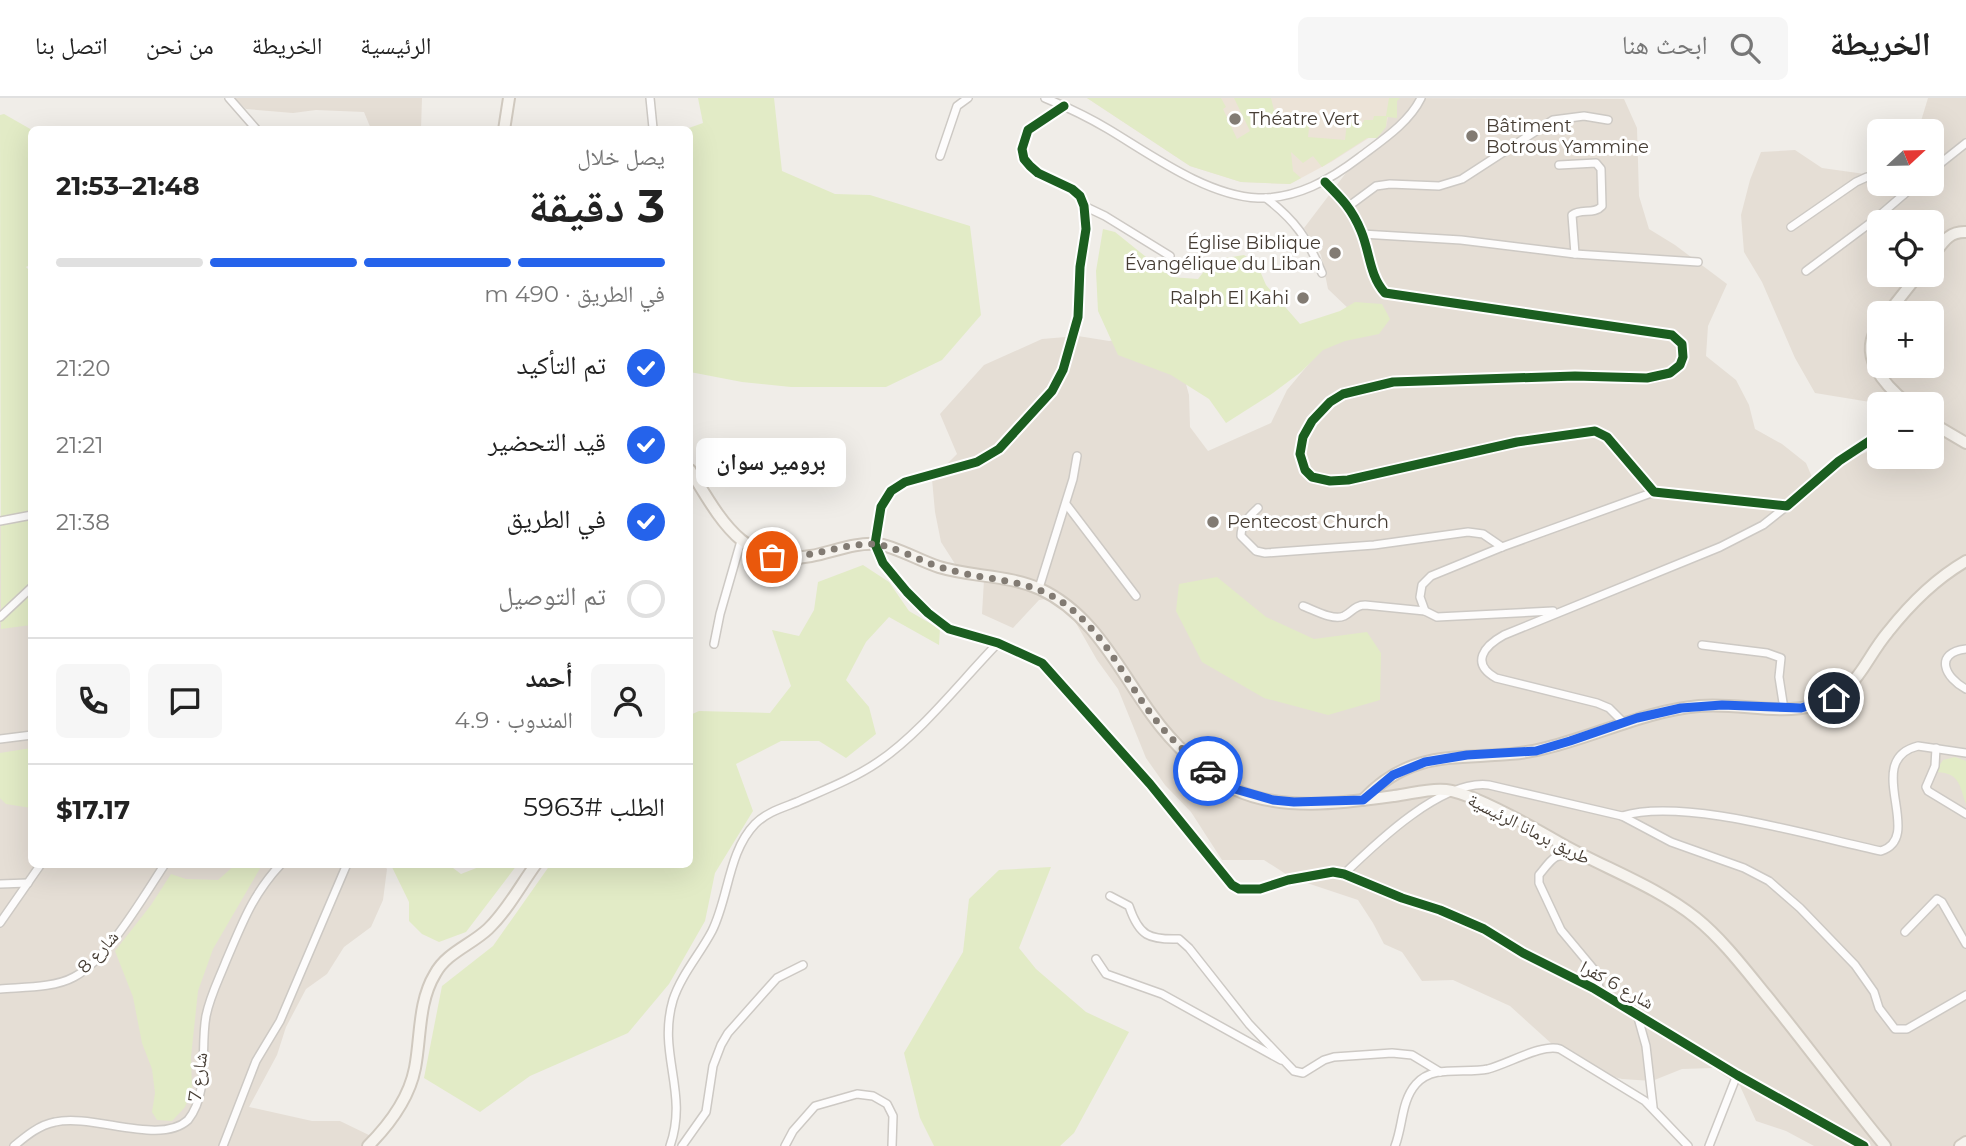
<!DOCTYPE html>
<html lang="ar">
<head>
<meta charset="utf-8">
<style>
  :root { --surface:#fff; --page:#f6f6f6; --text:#222; --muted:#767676; --line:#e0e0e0; --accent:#2563eb }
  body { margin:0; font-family:Montserrat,"Noto Naskh Arabic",sans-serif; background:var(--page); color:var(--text); direction:rtl; height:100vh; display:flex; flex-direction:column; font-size:26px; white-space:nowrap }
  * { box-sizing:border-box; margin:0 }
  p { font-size:23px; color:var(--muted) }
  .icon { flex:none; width:38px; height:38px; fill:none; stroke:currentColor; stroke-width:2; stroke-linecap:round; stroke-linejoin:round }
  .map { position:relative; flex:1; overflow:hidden; direction:ltr }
  .details { position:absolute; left:28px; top:28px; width:665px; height:742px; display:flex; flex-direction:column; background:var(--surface); border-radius:10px; box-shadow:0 7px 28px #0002; direction:rtl }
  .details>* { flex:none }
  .needle { width:46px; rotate:68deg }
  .controls { position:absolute; left:1867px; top:21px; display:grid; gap:14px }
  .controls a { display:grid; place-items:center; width:77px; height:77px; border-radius:10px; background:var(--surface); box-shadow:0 7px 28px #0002; font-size:35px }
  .pin { position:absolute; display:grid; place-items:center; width:60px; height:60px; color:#fff; margin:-30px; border:4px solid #fff; border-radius:50%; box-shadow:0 2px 7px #0007 }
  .courier { position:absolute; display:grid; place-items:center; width:70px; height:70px; margin:-35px; border:5px solid #2563eb; border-radius:50%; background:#fff; color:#222; box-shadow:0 2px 9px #0007 }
  .bubble { position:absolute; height:49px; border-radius:10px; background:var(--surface); box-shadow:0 7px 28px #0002; font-size:23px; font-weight:700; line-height:49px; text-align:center; direction:rtl }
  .headline em { font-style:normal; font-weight:700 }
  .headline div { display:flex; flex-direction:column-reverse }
  .headline { display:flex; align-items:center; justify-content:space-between; height:119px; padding:0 28px }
  h1 { font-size:46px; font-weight:700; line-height:52px }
  .bar { display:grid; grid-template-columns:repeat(4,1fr); gap:10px 7px; align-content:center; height:84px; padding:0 28px }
  .bar i { height:9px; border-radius:5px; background:var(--line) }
  .bar .on { background:var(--accent) }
  .bar p { grid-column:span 4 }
  .line { display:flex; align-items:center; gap:18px; padding:0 28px; border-top:2px solid var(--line) }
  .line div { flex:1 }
  .round { display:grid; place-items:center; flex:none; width:74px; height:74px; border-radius:10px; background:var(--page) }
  ol { padding:0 28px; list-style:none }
  li { display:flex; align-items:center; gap:21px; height:77px }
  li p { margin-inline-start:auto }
  li .icon { padding:7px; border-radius:50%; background:var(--accent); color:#fff; stroke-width:4 }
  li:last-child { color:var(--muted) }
  li i { width:38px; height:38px; border:4px solid var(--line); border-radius:50% }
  header { display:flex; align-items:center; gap:42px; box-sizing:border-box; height:98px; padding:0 35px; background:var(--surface); border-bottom:2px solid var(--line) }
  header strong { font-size:33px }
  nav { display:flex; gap:38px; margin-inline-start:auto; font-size:24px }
  .search { width:490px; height:63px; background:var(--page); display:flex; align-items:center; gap:18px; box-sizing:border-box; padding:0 24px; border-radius:10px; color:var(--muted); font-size:26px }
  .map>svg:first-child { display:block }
</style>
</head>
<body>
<header>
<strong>الخريطة</strong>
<div class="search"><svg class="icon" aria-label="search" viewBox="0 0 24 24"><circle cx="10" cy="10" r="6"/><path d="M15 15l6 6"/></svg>ابحث هنا</div>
<nav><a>الرئيسية</a><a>الخريطة</a><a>من نحن</a><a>اتصل بنا</a></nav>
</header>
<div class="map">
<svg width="1966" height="1048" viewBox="0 0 1966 1048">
  <rect width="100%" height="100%" fill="#f0ede8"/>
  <g fill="#e5ded5" fill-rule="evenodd">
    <polygon points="233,0 422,0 421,31 371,31 364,14 316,12 293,15 246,11"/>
    <path d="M1390,0l234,1 13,29 2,68 10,33 26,16 52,39 -19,42 -2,30 30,24 13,25 6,24 27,15 24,19 11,26 26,-27 36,-15 1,10h52v-53h-52l-1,21 -9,-23 -55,-9 -20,-35 -33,-76 -18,-30 -3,-37 9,-35 11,-28 34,-2 27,18 57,8 1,8h52v-53h-14l10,-33h38v1048h-152l-28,-15 -30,-10 -16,-35 -27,-18 -31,1 -30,12 -30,-2 -31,-8 -28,-17 -53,-48 -57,-26 -31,1 -20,-29 -18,-8 -11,-21 -15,-23 -66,-22 -28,-18h-42l-31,-48 -26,-27 -19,-27 -28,-69 -21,-29 -36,-63 -22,3 -26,28 -31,-14 2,-34 -20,-2 -23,-36 -6,-30 -3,-33 25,-25 -17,-40 44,-49 58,-26 36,-3 31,5 63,-8 17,62 1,32 18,24 63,-28 16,-33 65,-78 -24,-23 -7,-34 -17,-27 51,-67 22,-23zM1880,124h52v53h-52zM1880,215h52v53h-52z"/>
    <polygon points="31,410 32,766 383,766 387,771 383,802 371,829 344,849 327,876 306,891 286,929 277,957 249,1009 312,1023 340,1023 373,1039 370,1048 0,1048 0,425"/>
  </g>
  <polygon fill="#ece3d7" points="1087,0 1393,0 1386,29 1331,64 1290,86 1241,84 1190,68"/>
  <g fill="#e2ebc6">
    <polygon points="698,0 774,0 782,73 835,96 870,97 970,128 981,217 942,262 886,289 791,289 742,284 690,274 690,32 686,31 703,25"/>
    <polygon points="1087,0 1221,0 1226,9 1223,11 1237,41 1250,33 1234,0 1271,0 1275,16 1310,21 1308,39 1345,42 1347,24 1363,25 1364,22 1373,22 1374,18 1386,18 1389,0 1400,0 1397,3 1397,20 1387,19 1386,29 1377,40 1367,40 1322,69 1313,58 1303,65 1291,54 1293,73 1301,80 1290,86 1241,84 1190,68"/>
    <polygon points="4,16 32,32 32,166 26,169 32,175 31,527 1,531 0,17"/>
    <polygon points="1103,131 1115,134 1171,179 1198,181 1213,162 1244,157 1257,166 1266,187 1300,226 1340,213 1355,204 1382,206 1390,221 1379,236 1345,243 1323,252 1301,274 1273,295 1226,325 1209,301 1171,277 1118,257 1098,213 1096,173"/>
    <polygon points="863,467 889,484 909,513 940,531 939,547 889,519 866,544 846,582 869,609 876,636 846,660 819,643 781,643 736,666 753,713 715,775 705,823 669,886 628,935 530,978 480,1014 424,980 442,888 493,848 550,767 690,766 690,617 699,613 770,615 791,588 772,532 799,538 814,512 818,484"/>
    <polygon points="1217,479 1266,519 1314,541 1367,534 1381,555 1380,602 1328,617 1264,600 1202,564 1176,513 1179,486"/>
    <polygon points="31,650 31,710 6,706 0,700 0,655"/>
    <path d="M1955,659l11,4v43c-7,-20 -6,-31 -31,-32l8,-12z"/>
    <polygon points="235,767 262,767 213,851 198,893 191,959 192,992 185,1009 172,1023 157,1022 152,1014 155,995 152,971 142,945 133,899 115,853 151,807 171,776 186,781 218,782"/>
    <polygon points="391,767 449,767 461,776 484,767 517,767 466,834 439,844 422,836 409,823 409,804"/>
    <polygon points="1051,769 1019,850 1036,871 1086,914 1129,934 1074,1035 1060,1048 934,1048 920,1020 904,955 963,854 969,801 999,772"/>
  </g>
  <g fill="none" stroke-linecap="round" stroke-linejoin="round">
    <defs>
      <g id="street">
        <polyline points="229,0 257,32"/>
        <polyline points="650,0 653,30"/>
        <path d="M1045,0c22,9 43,19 63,31 42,25 99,67 150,69 38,1 72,-18 102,-41 21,-16 49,-34 61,-59"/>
        <polyline points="1064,8 1028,32 1022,51 1024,61 1030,68 1038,75 1072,91 1080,98 1084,108 1086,131 1080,169 1078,219 1063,272 1052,293 999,351 977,364 905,384 891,393 881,409 875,446 883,465 907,494 928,515 949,531 998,545 1042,565 1150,686 1232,787 1239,791 1260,791 1288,782 1333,774 1344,776 1402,800 1440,812 1484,831 1523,855 1593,890 1737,977 1864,1048"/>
        <polyline points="940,58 957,8 968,0"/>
        <path d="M1559,67l37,-2 5,6 1,37c-8,9 -21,2 -30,9l3,39"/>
        <polyline points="1932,72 1966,45"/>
        <path d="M1325,84c17,17 27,27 36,49 9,21 8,44 24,62l287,42 10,9 1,13 -3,8 -10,8 -23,5 -72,-2 -182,6 -50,12 -13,8 -18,19 -9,16 -3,17 5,16 7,7 18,4 18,-1 169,-38 78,-11 12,6 47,55 133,14 52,-45 41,-27"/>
        <polyline points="1889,86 1904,96"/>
        <path d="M1266,100c30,23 41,40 56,75"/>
        <polyline points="1084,108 1105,118 1170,158"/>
        <polyline points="1349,108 1376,88 1390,86 1439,88 1462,81 1553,22 1584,18 1608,22"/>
        <polyline points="1791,129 1856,84 1867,79 1880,80"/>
        <polyline points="1362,136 1461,142 1575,156 1698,164"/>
        <polyline points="1806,173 1873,123 1916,86"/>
        <polyline points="1066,406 1136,498"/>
        <path d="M1258,410c-8,8 -17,15 -17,28l15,15 9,2 109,-8 94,-13 15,2 19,13"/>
        <polyline points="0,423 32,417"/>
        <polyline points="1039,490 1073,381 1077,358"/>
        <path d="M1303,508c11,4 30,15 41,10 8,-4 11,-11 21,-11l60,6"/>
        <polyline points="1553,513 1437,519 1425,513 1420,499 1422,487 1431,478 1502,449 1654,394"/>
        <polyline points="0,519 32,489"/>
        <polyline points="714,546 720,516 741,443"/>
        <polyline points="1702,547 1767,555 1781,560 1779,579 1784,611"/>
        <path d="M1966,551c-33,4 -21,29 0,40"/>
        <path d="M1623,624l-14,-14 -12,-5 -101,-25c-26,-15 -12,-32 8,-43l216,-88 43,-22 24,-19"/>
        <polyline points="0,641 32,637"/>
        <polyline points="1936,650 1935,668 1926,689 1928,693 1966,716"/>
        <path d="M1622,718c62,-19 192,21 259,35 45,-14 -20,-91 37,-105l48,7"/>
        <path d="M1580,757c-27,0 -24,-1 -41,20v8l22,47 35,42 4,21"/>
        <path d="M1344,776c32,-31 98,-95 145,-89l133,31 49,26 73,26 25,13 31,27 55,57 19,27 5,16 16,21h12l59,-34"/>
        <polyline points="0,786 28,785"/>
        <path d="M1110,798l19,10c10,30 20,34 50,33l10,9 60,76 45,47 9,2 21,-13 10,-3 58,-4 20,2 28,17"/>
        <polyline points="0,825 41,766"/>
        <polyline points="1905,834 1937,801 1942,804 1966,846"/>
        <polyline points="1096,861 1106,876 1162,896 1281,962"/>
        <path d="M0,891c23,-2 54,-1 74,-12 34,-18 69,-80 91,-113"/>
        <polyline points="1637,916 1646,948 1653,1009"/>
        <path d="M14,1048c12,-10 25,-21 41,-24 37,-9 105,24 133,-2 22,-27 12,-72 18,-104 4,-20 13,-37 20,-55 16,-37 26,-66 55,-97"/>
        <polyline points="223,1048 256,963 280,923 347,766"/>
        <path d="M670,1048c19,-54 -13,-92 3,-146 8,-25 27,-46 39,-69 17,-34 16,-79 43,-107 12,-12 27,-16 42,-22 27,-12 56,-23 81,-40 43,-29 83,-81 120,-119"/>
        <polyline points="682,1048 706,1014 713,968 721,947 728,935 777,880 803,867"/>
        <polyline points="785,1048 793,1033 815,1008 857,996 873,998 887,1006 893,1018 892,1048"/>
        <path d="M1395,1048c8,-20 6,-45 21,-62 17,-20 49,-10 72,-15 20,-5 55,-26 72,-20l85,52 43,45"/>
        <polyline points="1709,1048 1737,977"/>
      </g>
      <g id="secondary">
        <polyline points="504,32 509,0"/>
        <path d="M1932,159c10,-13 16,-26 34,-25"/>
        <polyline points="1888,215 1918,177"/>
        <path d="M1880,226c-24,30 4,61 28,80"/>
        <polyline points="1932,325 1966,345"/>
        <path d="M690,372c31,50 54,98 121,86 22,-4 44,-14 66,-12 18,2 43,17 62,23 33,10 70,8 101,22 54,25 79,81 112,126 20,28 51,58 82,74 47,23 110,14 160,7 17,-2 35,-8 52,-6 27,3 88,38 114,53 44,25 96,43 136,75 26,21 48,50 70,77 40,49 78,101 119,151"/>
        <path d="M1363,702c57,-61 114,-34 183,-52 53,-13 99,-37 153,-42 39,-4 79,10 116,-1 44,-13 47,-42 73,-73 22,-28 47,-53 78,-71"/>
        <path d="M368,1048c22,-22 41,-47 47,-78 6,-31 3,-66 20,-94 11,-21 36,-29 53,-45 19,-18 32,-43 48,-65"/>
        <polyline points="1960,1048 1966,1044"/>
      </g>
    </defs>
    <use href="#street" stroke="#cdc9c4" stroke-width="10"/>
    <use href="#secondary" stroke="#d0c9bf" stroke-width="14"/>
    <use href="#street" stroke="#fdfcfc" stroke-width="7"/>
    <use href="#secondary" stroke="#f6f3ee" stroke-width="10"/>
    <defs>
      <g id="cycleway">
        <polyline points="1064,8 1028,32 1022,51 1024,61 1030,68 1038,75 1072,91 1080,98 1084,108 1086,131 1080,169 1078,219 1063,272 1052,293 999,351 977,364 905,384 891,393 881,409 875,446 883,465 907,494 928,515 949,531 998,545 1042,565 1150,686 1232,787 1239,791 1260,791 1288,782 1333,774 1344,776 1402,800 1440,812 1484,831 1523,855 1593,890 1737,977 1864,1048"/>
        <path d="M1325,84c17,17 27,27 36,49 9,21 8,44 24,62l287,42 10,9 1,13 -3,8 -10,8 -23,5 -72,-2 -182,6 -50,12 -13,8 -18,19 -9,16 -3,17 5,16 7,7 18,4 18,-1 169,-38 78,-11 12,6 47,55 133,14 52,-45 41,-27"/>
      </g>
    </defs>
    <use href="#cycleway" stroke="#fff" stroke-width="13"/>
    <use href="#cycleway" stroke="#1b5e20" stroke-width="9"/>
  </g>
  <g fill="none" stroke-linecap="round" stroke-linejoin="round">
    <path stroke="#827b73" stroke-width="7" stroke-dasharray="0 12.6" d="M772,459c36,3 65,-13 100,-13 17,0 47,16 65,22 62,21 103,5 154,62 25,28 41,62 64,91 15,20 34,36 53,52"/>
    <polyline stroke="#2563eb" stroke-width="9" points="1208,673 1235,691 1273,702 1294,704 1363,702 1393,677 1425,664 1467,657 1536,653 1570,643 1637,620 1681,610 1722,607 1801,610 1834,600"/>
  </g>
  <g fill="#827b73" stroke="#fff" stroke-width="2.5">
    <circle cx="1235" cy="21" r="7"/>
    <circle cx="1472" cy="38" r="7"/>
    <circle cx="1335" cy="155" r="7"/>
    <circle cx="1303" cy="200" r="7"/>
    <circle cx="1213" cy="424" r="7"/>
  </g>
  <g text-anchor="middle" stroke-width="6" stroke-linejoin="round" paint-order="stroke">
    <g font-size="18" fill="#463d34" stroke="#fff" text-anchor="start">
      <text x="1249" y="27">Théatre Vert</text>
      <text x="1486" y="34">Bâtiment<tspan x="1486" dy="21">Botrous Yammine</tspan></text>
      <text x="1321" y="151" text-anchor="end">Église Biblique<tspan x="1321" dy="21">Évangélique du Liban</tspan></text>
      <text x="1289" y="206" text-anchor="end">Ralph El Kahi</text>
      <text x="1227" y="430">Pentecost Church</text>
    </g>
    <g font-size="18" fill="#463d34" stroke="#fff">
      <text transform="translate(1529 731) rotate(27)" y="6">طريق برمانا الرئيسية</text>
      <text transform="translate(98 854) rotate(-47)" y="6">شارع 8</text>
      <text transform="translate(1617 887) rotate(29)" y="6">شارع 6 كفرا</text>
      <text transform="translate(198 979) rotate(-82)" y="6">شارع 7</text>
    </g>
  </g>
</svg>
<div class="controls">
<a><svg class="needle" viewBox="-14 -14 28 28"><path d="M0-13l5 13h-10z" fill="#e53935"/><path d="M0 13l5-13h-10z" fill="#767676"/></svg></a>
<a><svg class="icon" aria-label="locate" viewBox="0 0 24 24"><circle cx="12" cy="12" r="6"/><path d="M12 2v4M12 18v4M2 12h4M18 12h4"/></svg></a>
<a>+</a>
<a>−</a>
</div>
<div class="pin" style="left:772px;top:459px;background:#ea580c"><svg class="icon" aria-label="bag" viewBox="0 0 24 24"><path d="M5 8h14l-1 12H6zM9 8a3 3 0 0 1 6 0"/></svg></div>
<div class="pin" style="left:1834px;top:600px;background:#1f2937"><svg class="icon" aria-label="home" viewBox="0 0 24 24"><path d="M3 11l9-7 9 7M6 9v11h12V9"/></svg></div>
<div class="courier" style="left:1208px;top:673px"><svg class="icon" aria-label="car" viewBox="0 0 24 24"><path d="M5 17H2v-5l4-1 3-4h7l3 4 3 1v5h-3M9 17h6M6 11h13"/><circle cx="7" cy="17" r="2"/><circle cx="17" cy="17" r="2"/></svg></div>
<div class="bubble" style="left:696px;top:340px;width:150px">برومير سوان</div>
<section class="details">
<div class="headline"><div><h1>3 دقيقة</h1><p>يصل خلال</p></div><em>21:48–21:53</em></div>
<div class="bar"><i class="on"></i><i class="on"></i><i class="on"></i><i></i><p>في الطريق · 490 m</p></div>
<ol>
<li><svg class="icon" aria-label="check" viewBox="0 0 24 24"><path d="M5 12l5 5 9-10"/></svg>تم التأكيد<p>21:20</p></li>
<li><svg class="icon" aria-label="check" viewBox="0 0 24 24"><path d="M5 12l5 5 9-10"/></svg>قيد التحضير<p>21:21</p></li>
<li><svg class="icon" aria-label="check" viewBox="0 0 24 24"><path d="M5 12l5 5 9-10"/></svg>في الطريق<p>21:38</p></li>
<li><i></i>تم التوصيل</li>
</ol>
<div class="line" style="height:126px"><a class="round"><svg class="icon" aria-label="person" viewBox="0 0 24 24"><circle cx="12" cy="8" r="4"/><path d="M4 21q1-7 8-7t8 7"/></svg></a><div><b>أحمد</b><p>المندوب · 4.9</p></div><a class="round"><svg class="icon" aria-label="chat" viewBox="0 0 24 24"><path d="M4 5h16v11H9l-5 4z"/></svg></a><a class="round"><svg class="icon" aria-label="phone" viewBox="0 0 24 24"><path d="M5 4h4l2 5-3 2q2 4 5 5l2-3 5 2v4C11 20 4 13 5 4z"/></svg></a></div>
<div class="line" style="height:91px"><div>الطلب #5963</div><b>$17.17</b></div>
</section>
</div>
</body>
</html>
